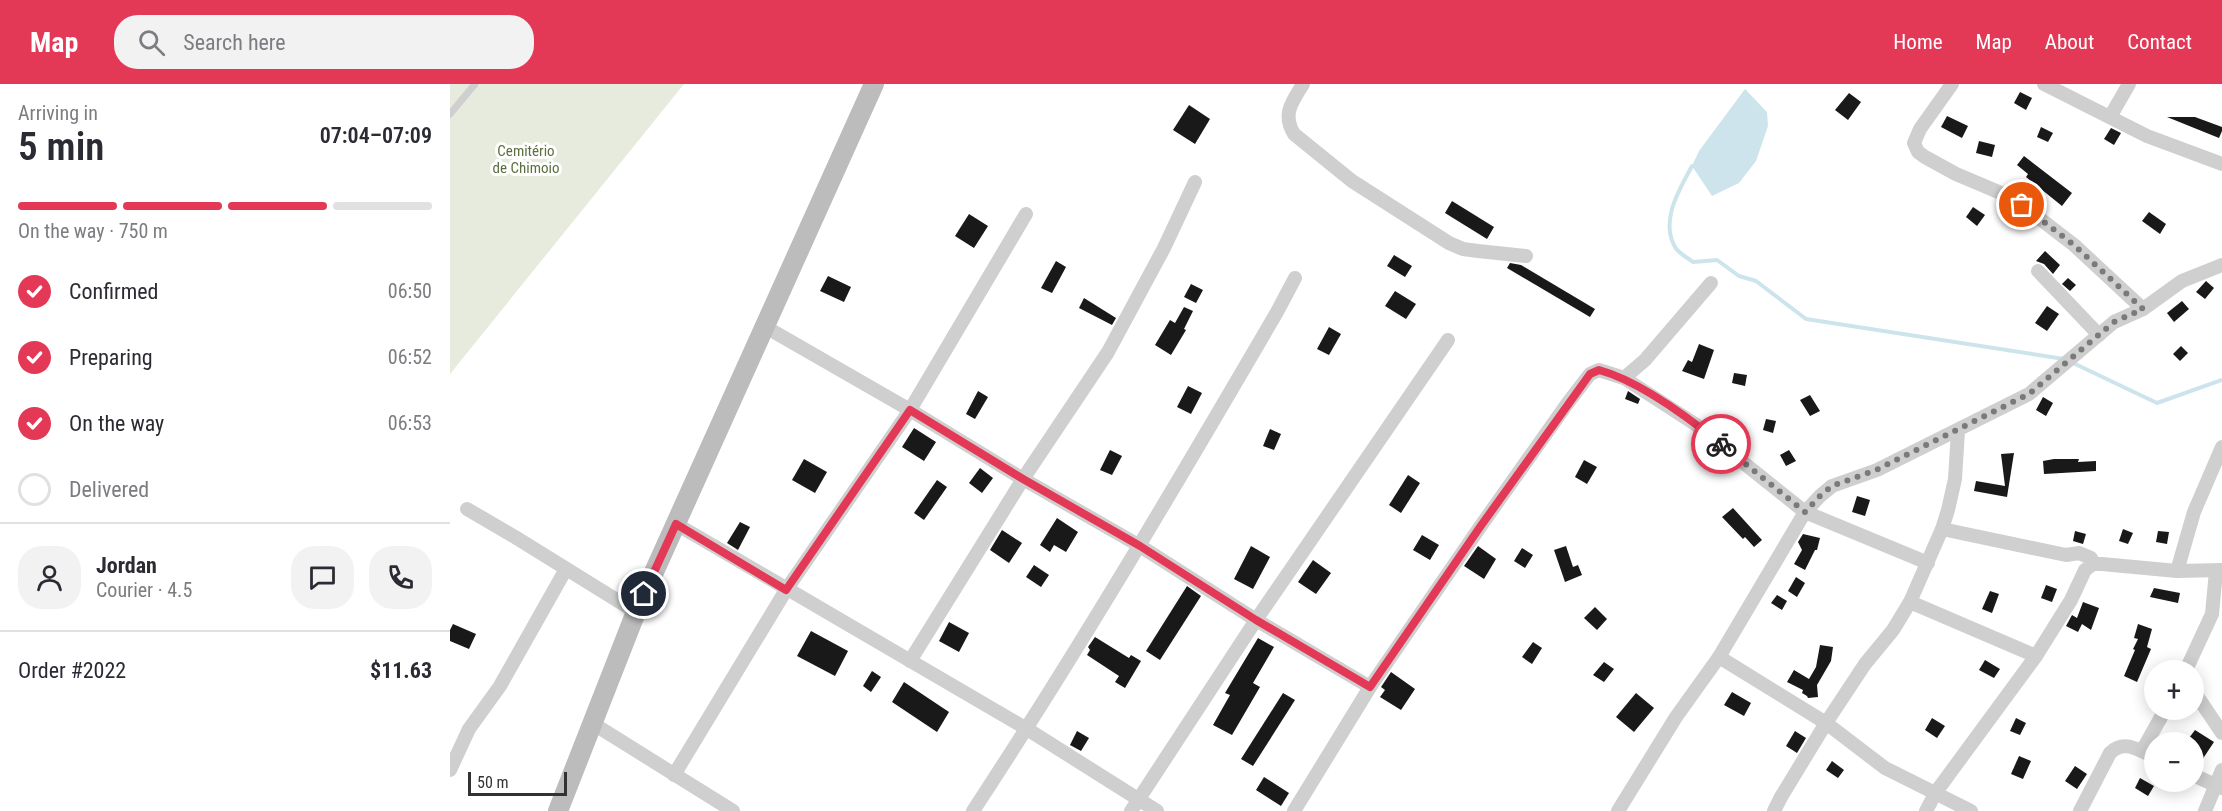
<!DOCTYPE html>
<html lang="en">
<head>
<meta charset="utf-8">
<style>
  :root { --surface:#fff; --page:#f2f2f3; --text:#2b2b33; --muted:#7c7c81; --line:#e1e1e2; --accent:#e43857 }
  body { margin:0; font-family:"Roboto Condensed",sans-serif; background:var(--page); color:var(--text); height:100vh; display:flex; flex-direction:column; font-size:22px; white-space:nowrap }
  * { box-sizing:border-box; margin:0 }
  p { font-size:20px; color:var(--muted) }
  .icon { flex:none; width:33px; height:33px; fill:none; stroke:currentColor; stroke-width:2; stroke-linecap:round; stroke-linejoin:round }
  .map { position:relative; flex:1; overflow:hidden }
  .drawer { display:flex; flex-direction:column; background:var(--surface); width:450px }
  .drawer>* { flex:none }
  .tools { position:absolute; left:1694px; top:576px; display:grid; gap:12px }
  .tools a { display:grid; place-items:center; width:60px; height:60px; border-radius:50%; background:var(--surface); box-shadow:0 3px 15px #0003; font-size:30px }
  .scale { position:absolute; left:18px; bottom:15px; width:99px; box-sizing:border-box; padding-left:6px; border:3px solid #323232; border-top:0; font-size:16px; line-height:21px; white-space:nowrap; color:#323232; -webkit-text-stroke:4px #fff; paint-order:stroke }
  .pin { position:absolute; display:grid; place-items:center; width:51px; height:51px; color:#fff; margin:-26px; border:3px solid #fff; border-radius:50%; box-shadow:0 2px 6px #0007 }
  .courier { position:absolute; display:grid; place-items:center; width:60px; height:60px; margin:-30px; border:4px solid #e43857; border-radius:50%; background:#fff; color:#222; box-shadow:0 2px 8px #0007 }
  .head em { font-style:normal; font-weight:600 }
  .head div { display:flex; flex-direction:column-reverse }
  .head { display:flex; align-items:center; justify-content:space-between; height:102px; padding:0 18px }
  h1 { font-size:39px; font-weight:600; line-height:45px }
  .bar { display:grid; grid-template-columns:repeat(4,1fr); gap:9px 6px; align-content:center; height:72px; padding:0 18px }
  .bar i { height:8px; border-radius:4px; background:var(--line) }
  .bar .on { background:var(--accent) }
  .bar p { grid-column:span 4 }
  .line { display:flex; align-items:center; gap:15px; padding:0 18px; border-top:2px solid var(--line) }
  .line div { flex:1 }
  .round { display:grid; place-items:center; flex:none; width:63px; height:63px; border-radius:24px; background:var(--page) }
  ol { padding:0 18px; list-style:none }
  li { display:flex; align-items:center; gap:18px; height:66px }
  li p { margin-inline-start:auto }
  li .icon { padding:6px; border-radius:50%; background:var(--accent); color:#fff; stroke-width:4 }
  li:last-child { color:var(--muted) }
  li i { width:33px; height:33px; border:3px solid var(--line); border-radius:50% }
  header { display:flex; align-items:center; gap:36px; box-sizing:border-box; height:84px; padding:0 30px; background:var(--accent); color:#fff }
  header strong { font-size:28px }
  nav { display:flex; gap:33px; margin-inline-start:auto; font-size:21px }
  .search { width:420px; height:54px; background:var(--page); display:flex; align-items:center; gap:15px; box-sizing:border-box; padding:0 21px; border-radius:24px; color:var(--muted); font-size:22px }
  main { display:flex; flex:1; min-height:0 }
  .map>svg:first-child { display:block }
</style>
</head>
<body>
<header>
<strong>Map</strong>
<div class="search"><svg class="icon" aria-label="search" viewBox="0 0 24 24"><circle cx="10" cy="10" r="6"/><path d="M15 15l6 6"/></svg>Search here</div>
<nav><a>Home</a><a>Map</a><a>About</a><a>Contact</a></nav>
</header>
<main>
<section class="drawer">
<div class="head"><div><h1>5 min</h1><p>Arriving in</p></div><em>07:04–07:09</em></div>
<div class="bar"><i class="on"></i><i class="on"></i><i class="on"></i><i></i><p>On the way · 750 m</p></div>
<ol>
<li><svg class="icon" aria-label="check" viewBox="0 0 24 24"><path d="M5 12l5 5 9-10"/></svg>Confirmed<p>06:50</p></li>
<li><svg class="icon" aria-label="check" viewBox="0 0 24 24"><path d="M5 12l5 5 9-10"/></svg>Preparing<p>06:52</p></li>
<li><svg class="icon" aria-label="check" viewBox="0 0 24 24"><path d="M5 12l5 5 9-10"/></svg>On the way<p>06:53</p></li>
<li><i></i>Delivered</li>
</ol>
<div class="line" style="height:108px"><a class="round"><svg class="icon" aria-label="person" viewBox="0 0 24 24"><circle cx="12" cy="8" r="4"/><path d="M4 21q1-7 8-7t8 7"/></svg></a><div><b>Jordan</b><p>Courier · 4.5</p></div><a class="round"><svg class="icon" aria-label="chat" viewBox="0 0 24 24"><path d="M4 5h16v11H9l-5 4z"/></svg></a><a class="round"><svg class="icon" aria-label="phone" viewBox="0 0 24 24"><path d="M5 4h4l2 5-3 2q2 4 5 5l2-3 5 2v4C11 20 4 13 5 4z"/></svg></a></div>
<div class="line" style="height:78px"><div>Order #2022</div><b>$11.63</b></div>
</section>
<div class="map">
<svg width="1772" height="727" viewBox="0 0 1772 727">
  <rect width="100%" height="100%" fill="#fff"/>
  <polygon fill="#e6ebdd" points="0,0 234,0 0,290"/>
  <polygon fill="#cde4ed" points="1295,5 1317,28 1318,42 1306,77 1289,99 1262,112 1242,82 1249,67"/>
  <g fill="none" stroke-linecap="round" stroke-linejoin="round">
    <g stroke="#cde4ed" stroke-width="4">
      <path d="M1242,82c-13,24 -32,55 -17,81 3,6 13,11 18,15l24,-2 22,16 17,5 50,38 258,40"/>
      <polyline points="1621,278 1707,319 1772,296"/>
    </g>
  </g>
  <g fill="#191919">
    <polygon points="1570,8 1582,14 1576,26 1564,19"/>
    <polygon points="1399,9 1411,18 1398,36 1385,26"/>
    <polygon points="739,21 760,35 745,60 723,46"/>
    <polygon points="1497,32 1518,42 1512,54 1491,43"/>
    <polygon points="1717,33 1745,33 1772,43 1772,47 1769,54"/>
    <polygon points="1591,43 1603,49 1598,58 1587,53"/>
    <polygon points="1661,44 1671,49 1664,61 1654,55"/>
    <polygon points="1529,57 1545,61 1542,73 1526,69"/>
    <polygon points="1574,72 1622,109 1612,122 1576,93 1578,90 1567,81"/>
    <polygon points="1002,117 1044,143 1037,155 995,129"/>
    <polygon points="1523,123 1535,131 1527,142 1516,133"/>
    <polygon points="1699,128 1716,140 1710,150 1692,137"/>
    <polygon points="519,130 538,142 524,164 505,152"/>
    <polygon points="1595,167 1610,181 1603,190 1594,180 1586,177"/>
    <polygon points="944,171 962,182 955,193 937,182"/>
    <polygon points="606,177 616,183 602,209 591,204"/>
    <polygon points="1060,179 1071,181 1145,225 1140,233 1057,184"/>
    <polygon points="378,192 401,203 394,218 370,207"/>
    <polygon points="1618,194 1626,201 1620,207 1612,200"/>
    <polygon points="1756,197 1764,204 1755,215 1746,208"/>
    <polygon points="741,200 753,206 746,219 734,213"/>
    <polygon points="945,207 966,220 956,235 935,222"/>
    <polygon points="634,214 666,234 662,241 629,224"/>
    <polygon points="1732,217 1739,225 1724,238 1717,229"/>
    <polygon points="1597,222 1609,230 1597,247 1585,239"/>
    <polygon points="734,223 743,227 734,245 736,246 721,271 705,261 720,236 725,239"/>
    <polygon points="879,243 891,250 879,271 867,265"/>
    <polygon points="1249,260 1264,266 1254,295 1232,287 1238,276 1242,278"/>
    <polygon points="1731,262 1738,269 1730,277 1723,270"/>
    <polygon points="1284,289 1297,291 1295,302 1282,299"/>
    <polygon points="738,302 752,309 741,330 727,323"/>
    <polygon points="528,307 538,313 525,335 516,330"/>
    <polygon points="1178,307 1190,315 1188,320 1175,315"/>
    <polygon points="1360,311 1370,327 1360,332 1350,316"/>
    <polygon points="1593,313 1603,319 1596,332 1586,326"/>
    <polygon points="1272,331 1286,339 1278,352 1264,343"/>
    <polygon points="1316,335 1326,337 1323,349 1313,346"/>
    <polygon points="464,344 486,358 474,377 452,363"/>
    <polygon points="820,345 831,350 824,366 813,362"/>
    <polygon points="660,366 672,372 662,391 650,386"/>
    <polygon points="1339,366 1346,377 1336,382 1330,371"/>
    <polygon points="1564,369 1557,413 1524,407 1526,397 1555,402 1551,370"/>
    <polygon points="354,375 377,388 365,409 342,396"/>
    <polygon points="1604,375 1629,375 1628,378 1646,377 1646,387 1594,390 1593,377"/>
    <polygon points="1134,376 1147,383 1137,400 1125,393"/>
    <polygon points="530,384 543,394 532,409 519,399"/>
    <polygon points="958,391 970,399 951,429 939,421"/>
    <polygon points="487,396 497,403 474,436 464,429"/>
    <polygon points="1407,412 1420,416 1415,432 1402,428"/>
    <polygon points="1283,424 1312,456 1304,463 1295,453 1293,455 1272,433"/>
    <polygon points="607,434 628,448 616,468 604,461 600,468 590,461"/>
    <polygon points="290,438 300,443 288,466 277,459"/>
    <polygon points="1673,445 1683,449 1678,460 1669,457"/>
    <polygon points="552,446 572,459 559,479 540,466"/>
    <polygon points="1625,447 1636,450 1633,460 1623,457"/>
    <polygon points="1708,447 1719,448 1717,460 1706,458"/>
    <polygon points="1353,450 1370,454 1367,466 1365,466 1355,486 1344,480 1352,466 1348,458"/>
    <polygon points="972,451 989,461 980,476 963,466"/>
    <polygon points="801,462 820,473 803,505 784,495"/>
    <polygon points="1028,462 1046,475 1034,495 1014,482"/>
    <polygon points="1116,462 1123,483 1128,481 1132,491 1115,498 1104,466"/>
    <polygon points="1072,464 1083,471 1075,484 1064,477"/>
    <polygon points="863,476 881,489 866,510 848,498"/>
    <polygon points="584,481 599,491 591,503 576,493"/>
    <polygon points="1346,493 1355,499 1347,513 1338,507"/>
    <polygon points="1596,501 1607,505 1602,518 1591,514"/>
    <polygon points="737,502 751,512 710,576 696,567"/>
    <polygon points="1704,504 1730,509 1728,519 1700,513"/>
    <polygon points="1540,507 1549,510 1542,529 1532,525"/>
    <polygon points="1327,511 1337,517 1332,526 1321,519"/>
    <polygon points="1633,518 1649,524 1641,546 1632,540 1628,548 1616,542 1622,531 1627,534"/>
    <polygon points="1145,523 1157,535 1147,546 1134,534"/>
    <polygon points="499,538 519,549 509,568 489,557"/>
    <polygon points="3,540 26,550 19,565 0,557 0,546"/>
    <polygon points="1688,540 1702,545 1697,563 1701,565 1687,598 1674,592 1685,566 1683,565 1688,555 1684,554"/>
    <polygon points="361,547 398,567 385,592 347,572"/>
    <polygon points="645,553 679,574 681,571 691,577 675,604 665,598 669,592 637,571 640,566 638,563"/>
    <polygon points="808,554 824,563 803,599 810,603 782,651 763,641 780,611 775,609"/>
    <polygon points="1083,558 1092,564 1082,580 1072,573"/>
    <polygon points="1370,561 1383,563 1381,577 1367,601 1368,613 1358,614 1357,612 1352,609 1353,606 1337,598 1344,586 1359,595 1366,583"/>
    <polygon points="1535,576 1550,585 1544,594 1529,586"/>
    <polygon points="1154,578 1164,585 1154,598 1143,591"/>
    <polygon points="422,587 431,593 421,608 413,602"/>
    <polygon points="941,588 965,605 951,626 930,613 935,606 931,603"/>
    <polygon points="454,598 499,628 487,648 442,618"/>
    <polygon points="1282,608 1301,619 1294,632 1274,621"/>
    <polygon points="833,609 845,616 803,682 791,675"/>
    <polygon points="1186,609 1204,624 1184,648 1166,633"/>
    <polygon points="1482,634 1495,642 1487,654 1475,646"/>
    <polygon points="1566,634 1576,639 1570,651 1560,647"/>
    <polygon points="1745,646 1764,658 1752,676 1743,670 1743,658 1736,658"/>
    <polygon points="627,647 639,654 631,667 620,661"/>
    <polygon points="1345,647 1356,654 1347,669 1336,662"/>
    <polygon points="1569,672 1581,677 1573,695 1561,690"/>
    <polygon points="1382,677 1394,686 1388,694 1376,686"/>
    <polygon points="1625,682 1637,690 1627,705 1615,697"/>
    <polygon points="814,693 839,709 831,722 806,706"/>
    <polygon points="1690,694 1704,702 1698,712 1685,704"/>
  </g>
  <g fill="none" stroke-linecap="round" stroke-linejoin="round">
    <polyline stroke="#cfcfcf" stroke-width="7" points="0,30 25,0"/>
    <g stroke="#cfcfcf" stroke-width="14">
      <path d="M853,0c-11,18 -21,30 -9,50l58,47 97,62 14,6 15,2 48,5"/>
      <polyline points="1502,0 1470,45 1464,59 1468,68 1475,73 1506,90 1558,112 1572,121 1624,161 1693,225"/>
      <polyline points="1594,0 1697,52 1772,80"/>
      <polyline points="1660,33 1679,0"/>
      <polyline points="1588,187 1649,251"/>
      <polyline points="314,242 460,326 573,395 690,462 806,536 920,603"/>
      <polyline points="1174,294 1195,276 1261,199"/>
      <polyline points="17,425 65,453 186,528"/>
      <polyline points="226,440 577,645 707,727"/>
      <polyline points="1492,445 1616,471 1629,469 1641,474 1643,480"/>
      <polyline points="1727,487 1744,428 1772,363"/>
      <polyline points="1460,518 1586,572"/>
      <polyline points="1269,573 1376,639 1435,684 1521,727"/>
      <polyline points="460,577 573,395 658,268 714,164 745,98"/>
      <polyline points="1736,586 1762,530 1766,487"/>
      <polyline points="1743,606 1772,649"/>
      <polyline points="142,639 283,727"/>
      <polyline points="1692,667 1715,626"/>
      <polyline points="0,686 19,645 50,602 116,485"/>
      <polyline points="224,691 336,506 460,326 576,130"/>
      <polyline points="1743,691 1772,704"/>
      <path d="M523,727c107,-163 206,-331 304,-499l18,-34"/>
      <polyline points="681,727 806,536 998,256"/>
      <polyline points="844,727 920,603 1030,443 1117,320 1140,290 1149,286 1174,294 1245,340 1355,428 1478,479"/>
      <polyline points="1168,727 1226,633 1269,573 1355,428 1370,412 1382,402 1427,386 1579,310 1664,238 1693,225 1732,197 1772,181"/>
      <polyline points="1324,727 1331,713 1376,639 1415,580 1443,546 1460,518 1492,445 1498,426 1505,395 1508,347"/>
      <polyline points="1476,727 1486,708 1586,572 1621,516 1635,486 1643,480 1652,480 1727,487 1772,486"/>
      <path d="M1630,727l30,-58c14,-14 28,-3 44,4"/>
      <polyline points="1755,727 1772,686"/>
    </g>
    <polyline stroke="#bcbcbc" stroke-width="20" points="108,727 186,528 424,0"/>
  </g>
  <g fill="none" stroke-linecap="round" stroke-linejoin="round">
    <polyline stroke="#7a7a7a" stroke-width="6" stroke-dasharray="0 10.8" points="1271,360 1355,428 1370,412 1382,402 1426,386 1579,310 1664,238 1693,225 1624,161 1572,121"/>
    <path stroke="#e43857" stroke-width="8" d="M194,510l32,-70 110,66 124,-180 113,69 117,67 116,74 114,67 110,-160 110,-153 9,-4c40,11 90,48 122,74"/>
  </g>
  <g text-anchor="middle" stroke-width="6" stroke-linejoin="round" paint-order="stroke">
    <g font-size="15" fill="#5a6e3e" stroke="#fff">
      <text x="76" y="72">Cemitério<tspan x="76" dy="17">de Chimoio</tspan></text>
    </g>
  </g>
</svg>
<div class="tools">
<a>+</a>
<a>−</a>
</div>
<div class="scale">50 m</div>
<div class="pin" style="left:1572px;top:121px;background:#ea580c"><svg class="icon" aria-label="bag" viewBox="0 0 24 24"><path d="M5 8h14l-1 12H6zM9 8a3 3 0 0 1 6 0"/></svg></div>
<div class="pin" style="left:194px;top:510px;background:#1f2937"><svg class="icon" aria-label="home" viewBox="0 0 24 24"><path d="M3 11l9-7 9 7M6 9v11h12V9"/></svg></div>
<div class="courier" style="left:1271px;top:360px"><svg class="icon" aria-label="bike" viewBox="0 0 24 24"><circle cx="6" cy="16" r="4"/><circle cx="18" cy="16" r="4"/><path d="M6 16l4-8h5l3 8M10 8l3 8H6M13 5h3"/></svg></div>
</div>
</main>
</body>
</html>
